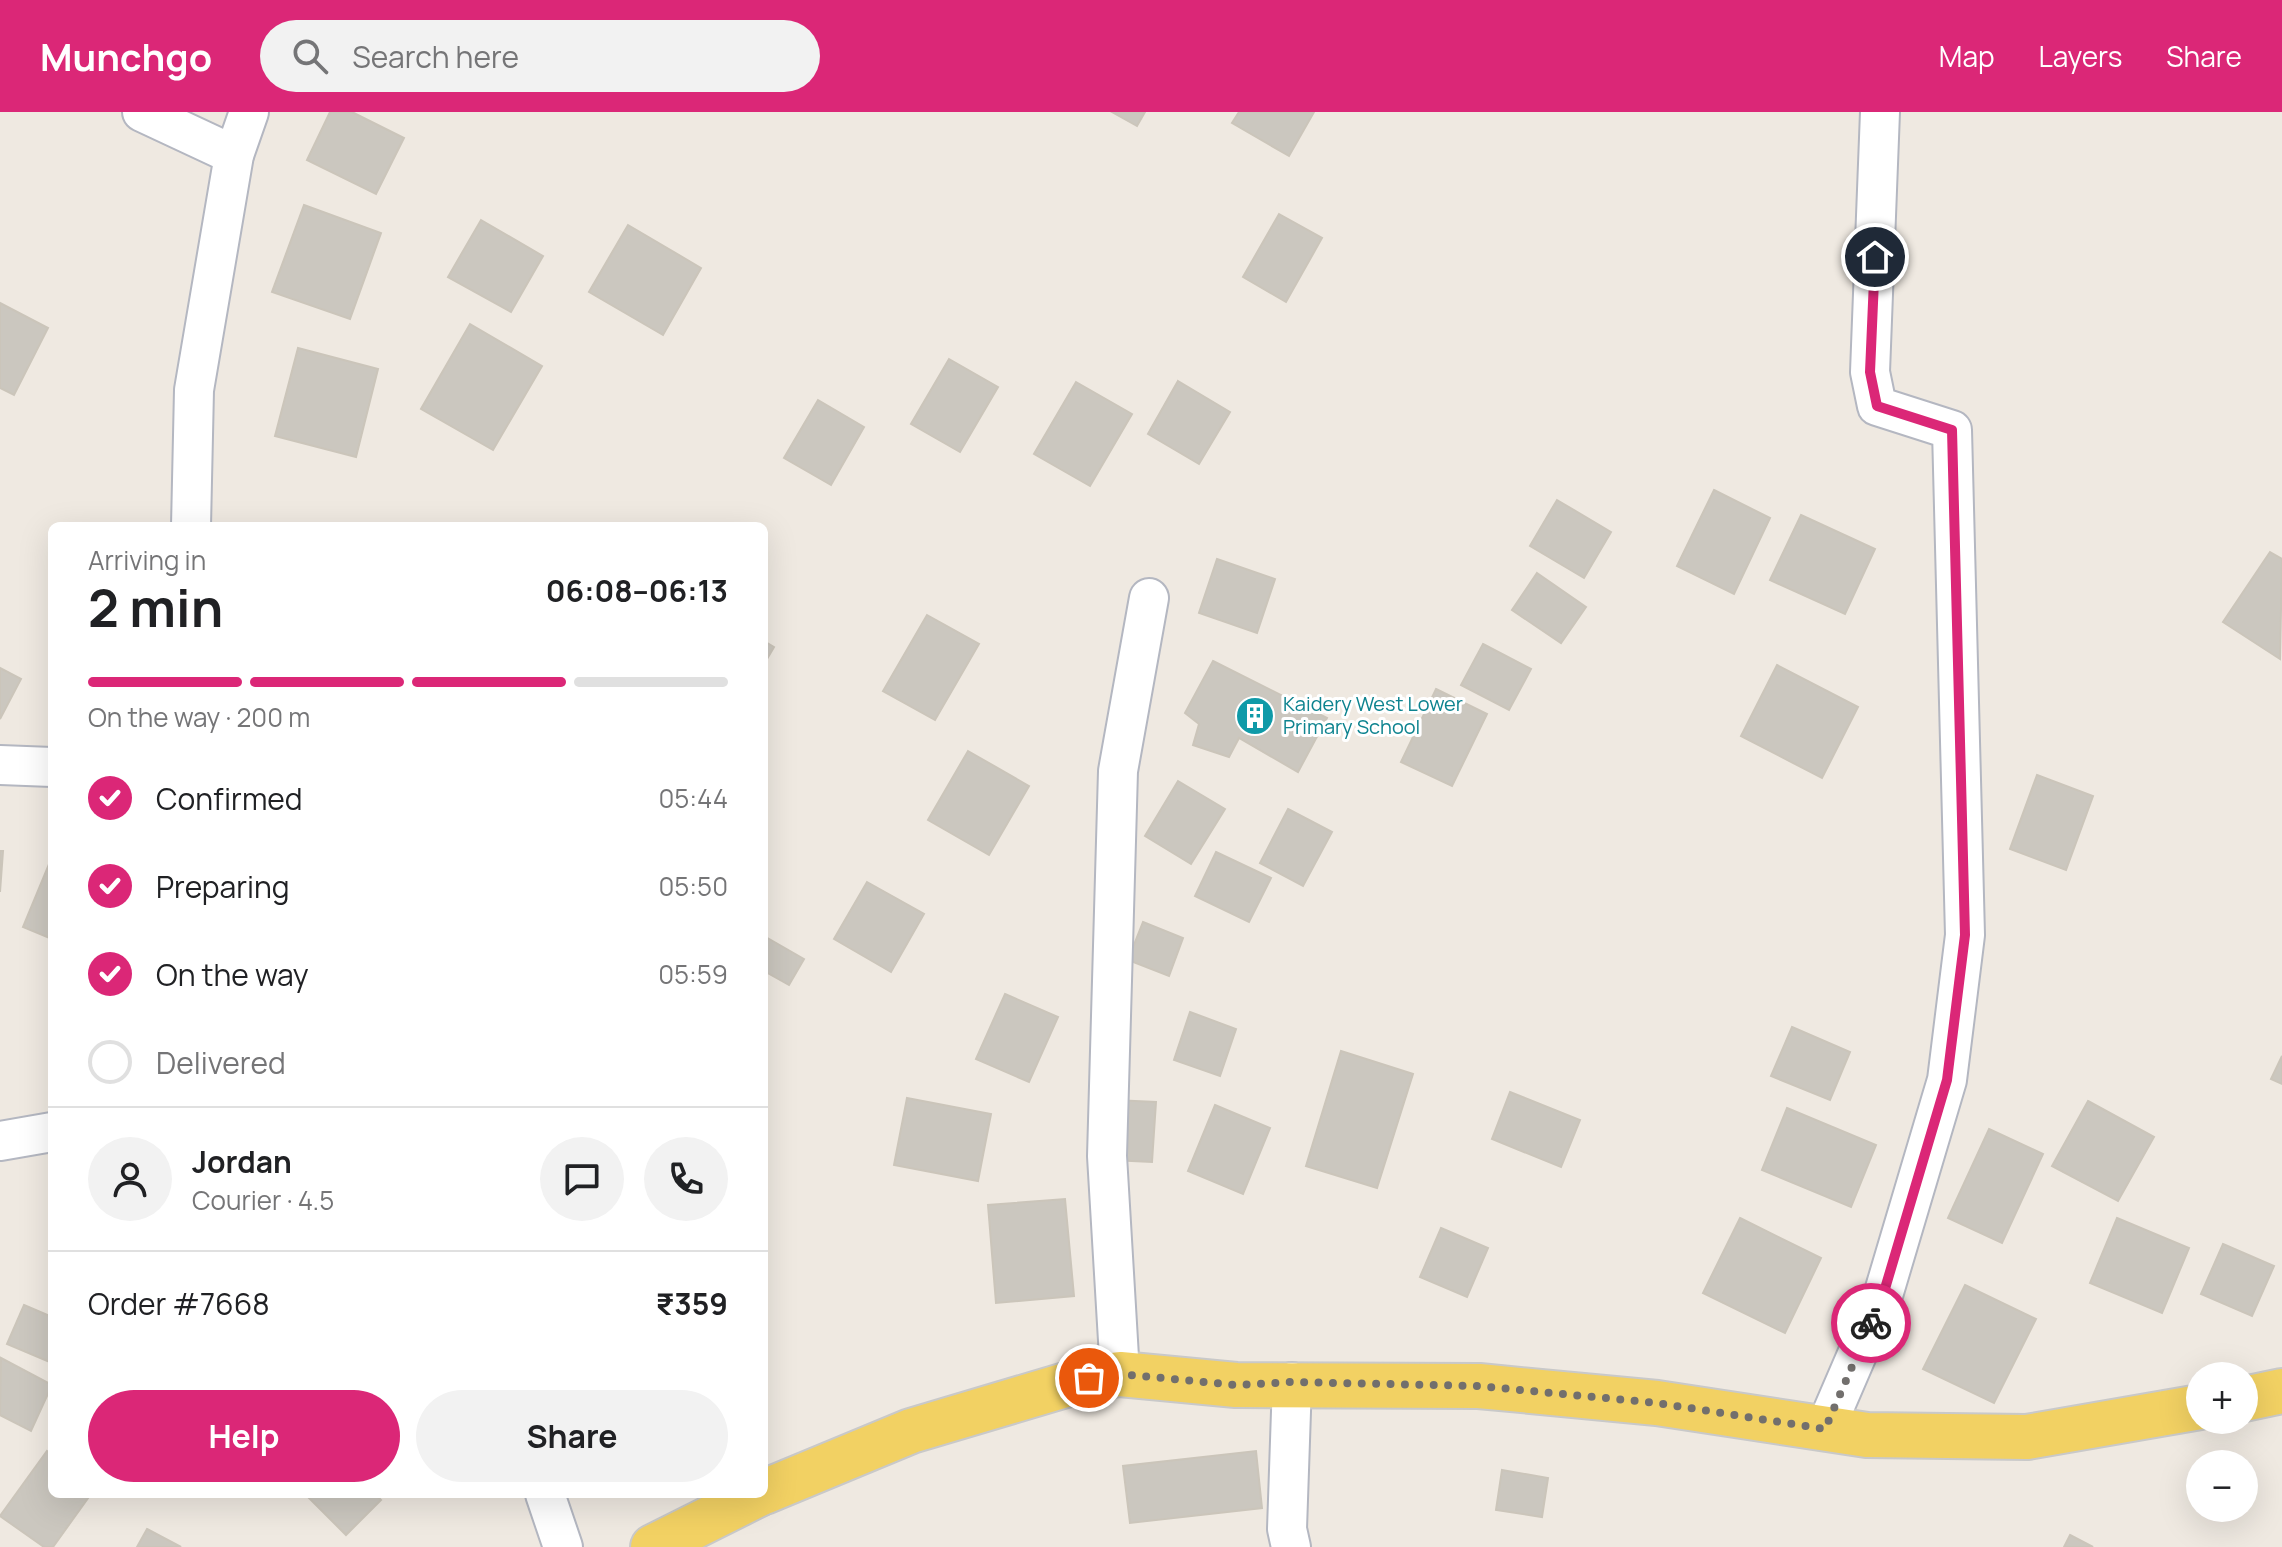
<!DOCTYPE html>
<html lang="en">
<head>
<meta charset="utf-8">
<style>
  :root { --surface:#fff; --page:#f2f2f2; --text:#202124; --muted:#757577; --line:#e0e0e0; --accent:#db2777 }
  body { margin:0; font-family:Manrope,sans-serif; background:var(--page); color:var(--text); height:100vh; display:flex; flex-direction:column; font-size:30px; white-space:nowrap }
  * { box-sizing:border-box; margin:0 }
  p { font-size:26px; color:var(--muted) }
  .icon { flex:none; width:44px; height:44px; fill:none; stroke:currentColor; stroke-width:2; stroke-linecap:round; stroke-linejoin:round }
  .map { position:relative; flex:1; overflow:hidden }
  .details { position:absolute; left:48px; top:410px; width:720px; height:976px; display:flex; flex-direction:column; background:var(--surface); border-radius:12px; box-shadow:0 8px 32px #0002 }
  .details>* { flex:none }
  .fabs { position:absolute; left:2186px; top:1250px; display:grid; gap:16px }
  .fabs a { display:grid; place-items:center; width:72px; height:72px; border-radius:50%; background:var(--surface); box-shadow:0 8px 32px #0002; font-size:40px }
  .pin { position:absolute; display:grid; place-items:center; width:68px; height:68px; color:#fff; margin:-34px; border:4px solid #fff; border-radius:50%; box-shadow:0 2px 8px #0007 }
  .courier { position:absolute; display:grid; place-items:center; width:80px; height:80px; margin:-40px; border:6px solid #db2777; border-radius:50%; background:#fff; color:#222; box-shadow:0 2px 10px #0007 }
  .overview em { font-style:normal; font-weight:700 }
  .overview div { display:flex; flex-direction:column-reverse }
  .overview { display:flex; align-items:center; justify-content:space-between; height:136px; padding:0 40px }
  h1 { font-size:52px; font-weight:700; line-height:60px }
  .bar { display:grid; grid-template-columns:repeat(4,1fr); gap:12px 8px; align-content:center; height:96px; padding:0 40px }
  .bar i { height:10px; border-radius:6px; background:var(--line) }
  .bar .active { background:var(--accent) }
  .bar p { grid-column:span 4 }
  .line { display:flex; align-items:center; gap:20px; padding:0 40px; border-top:2px solid var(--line) }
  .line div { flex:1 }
  .round { display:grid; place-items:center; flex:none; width:84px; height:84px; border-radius:42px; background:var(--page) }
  ol { padding:0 40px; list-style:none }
  li { display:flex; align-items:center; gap:24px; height:88px }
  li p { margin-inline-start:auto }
  li .icon { padding:8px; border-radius:50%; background:var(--accent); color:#fff; stroke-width:4 }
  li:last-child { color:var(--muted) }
  li i { width:44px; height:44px; border:4px solid var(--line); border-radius:50% }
  .action { display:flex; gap:16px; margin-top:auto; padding:16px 40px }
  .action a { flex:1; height:92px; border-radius:48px; background:var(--accent); color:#fff; font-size:32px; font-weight:700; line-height:92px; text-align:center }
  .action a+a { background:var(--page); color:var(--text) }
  header { display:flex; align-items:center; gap:48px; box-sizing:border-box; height:112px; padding:0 40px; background:var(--accent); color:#fff }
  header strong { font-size:38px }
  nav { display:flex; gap:44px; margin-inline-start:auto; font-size:28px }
  .search { width:560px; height:72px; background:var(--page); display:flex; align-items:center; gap:20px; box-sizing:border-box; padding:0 28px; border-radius:44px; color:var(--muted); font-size:30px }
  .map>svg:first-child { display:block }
</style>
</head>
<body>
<header>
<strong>Munchgo</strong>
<div class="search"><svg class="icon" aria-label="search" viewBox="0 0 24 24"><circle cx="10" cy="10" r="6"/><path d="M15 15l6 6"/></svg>Search here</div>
<nav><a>Map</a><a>Layers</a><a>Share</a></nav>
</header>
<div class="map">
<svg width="2282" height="1435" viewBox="0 0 2282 1435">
  <rect width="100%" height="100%" fill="#efe9e1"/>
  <g fill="#cbc7bf" stroke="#cbc5ba" stroke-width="2">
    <polygon points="330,0 352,0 404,26 376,82 307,48"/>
    <polygon points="1112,0 1145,0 1137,14"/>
    <polygon points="1239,0 1314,0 1289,44 1232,11"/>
    <polygon points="304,93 381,121 350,207 272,180"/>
    <polygon points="1279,102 1322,126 1286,190 1243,165"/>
    <polygon points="481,108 543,144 511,200 448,165"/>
    <polygon points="628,113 701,156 663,223 589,180"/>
    <polygon points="0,191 48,216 14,283 0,276"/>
    <polygon points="470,212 542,254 493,338 421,297"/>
    <polygon points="298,236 378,257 356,345 275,324"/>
    <polygon points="949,247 998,275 960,340 911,312"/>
    <polygon points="1178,269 1230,300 1199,352 1148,322"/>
    <polygon points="1076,270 1132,302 1090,374 1034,342"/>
    <polygon points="818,288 864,315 831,373 784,346"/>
    <polygon points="1714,378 1770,406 1734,482 1677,454"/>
    <polygon points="1557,388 1611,420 1584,466 1530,434"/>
    <polygon points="1801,403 1875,437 1845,502 1770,468"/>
    <polygon points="2270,440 2282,447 2280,547 2223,510"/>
    <polygon points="1217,447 1275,467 1257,521 1199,501"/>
    <polygon points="1537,461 1586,495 1561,531 1512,498"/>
    <polygon points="927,503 979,532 935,608 883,579"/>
    <polygon points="764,529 774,535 764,552"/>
    <polygon points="1483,532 1531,557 1509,598 1461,573"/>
    <polygon points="1213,549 1327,606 1298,660 1239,626 1229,645 1193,633 1199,612 1185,601"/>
    <polygon points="1777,553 1858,595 1822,666 1741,624"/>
    <polygon points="0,556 21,567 0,607"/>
    <polygon points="1436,577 1487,602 1452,674 1401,650"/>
    <polygon points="968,639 1029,674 989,743 928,708"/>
    <polygon points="2037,663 2093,684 2066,758 2010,737"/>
    <polygon points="1178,669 1225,697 1191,752 1145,724"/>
    <polygon points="1288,697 1332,720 1303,774 1260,751"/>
    <polygon points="0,739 3,739 0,780"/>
    <polygon points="1216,740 1271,766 1249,810 1195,784"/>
    <polygon points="52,745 52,827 23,815"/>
    <polygon points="867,770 924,802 891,860 834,827"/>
    <polygon points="1143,810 1183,826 1169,864 1128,848"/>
    <polygon points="764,824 804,847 789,873 764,859"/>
    <polygon points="1005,882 1058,905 1029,970 976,947"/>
    <polygon points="1190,900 1236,917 1220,964 1174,948"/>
    <polygon points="1792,915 1850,940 1830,988 1771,964"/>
    <polygon points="1341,939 1413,962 1377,1076 1306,1054"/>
    <polygon points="2282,944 2282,972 2271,967"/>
    <polygon points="1510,980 1580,1008 1561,1055 1492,1027"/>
    <polygon points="907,986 991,1002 978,1069 894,1053"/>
    <polygon points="1113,988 1156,990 1152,1050 1111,1048"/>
    <polygon points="2088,989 2154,1025 2118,1089 2052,1054"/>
    <polygon points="1215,993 1270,1016 1243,1082 1188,1059"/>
    <polygon points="1787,996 1876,1033 1851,1095 1762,1058"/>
    <polygon points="1989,1017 2043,1042 2002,1131 1948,1106"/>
    <polygon points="1065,1087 1074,1184 996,1191 988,1093"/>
    <polygon points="1740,1106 1821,1146 1785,1221 1703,1181"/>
    <polygon points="2117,1106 2189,1136 2162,1201 2090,1171"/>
    <polygon points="1441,1116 1488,1136 1467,1185 1420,1165"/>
    <polygon points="2223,1132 2274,1154 2252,1204 2201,1182"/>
    <polygon points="1965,1173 2036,1207 1994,1291 1923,1257"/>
    <polygon points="24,1193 52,1205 52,1251 7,1232"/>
    <polygon points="1,1246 52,1273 31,1319 0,1303"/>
    <polygon points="47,1339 52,1343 52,1382 91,1382 53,1435 44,1435 0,1404"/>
    <polygon points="1256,1339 1262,1396 1130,1411 1123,1354"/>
    <polygon points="1502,1358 1548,1366 1542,1405 1496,1398"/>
    <polygon points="305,1382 375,1382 381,1388 346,1423"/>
    <polygon points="147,1417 181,1435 137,1435"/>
    <polygon points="2070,1423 2093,1435 2064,1435"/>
  </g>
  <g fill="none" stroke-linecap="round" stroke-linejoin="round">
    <defs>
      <g id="minor">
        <polyline points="142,0 234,43"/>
        <polyline points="191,414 194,278 234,43 249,0"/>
        <polyline points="0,653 52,655"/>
        <polyline points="0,1029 52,1020"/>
        <polyline points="1120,1262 1107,1044 1118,659 1149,486"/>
        <polyline points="1825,1317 1884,1180 1947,968 1965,823 1952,318 1877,294 1870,260 1880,0"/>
        <polyline points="545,1382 563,1435"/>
        <polyline points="1291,1435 1287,1417 1292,1270"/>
      </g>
      <g id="major">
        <polyline points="2244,1287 2282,1279"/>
        <polyline points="764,1380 911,1319 1089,1266 1120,1262 1236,1273 1479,1274 1657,1291 1867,1323 2027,1325 2200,1295"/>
        <polyline points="653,1435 759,1382"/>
      </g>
    </defs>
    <use href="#minor" stroke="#b4b7c1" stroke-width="42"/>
    <use href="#major" stroke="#c9c9c9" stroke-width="48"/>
    <use href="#minor" stroke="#fff" stroke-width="38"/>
    <use href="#major" stroke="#f2d163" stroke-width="44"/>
  </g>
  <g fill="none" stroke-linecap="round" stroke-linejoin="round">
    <polyline stroke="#726f6d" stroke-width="8" stroke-dasharray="0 14.4" points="1089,1266 1120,1262 1236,1273 1292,1270 1479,1274 1657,1291 1825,1317 1871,1211"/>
    <polyline stroke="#db2777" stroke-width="10" points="1871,1211 1884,1180 1947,968 1965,823 1952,318 1877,294 1870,260 1875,145"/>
  </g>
  <defs>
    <symbol id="building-disc" viewBox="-11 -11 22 22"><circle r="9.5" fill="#0f9aa8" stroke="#fff"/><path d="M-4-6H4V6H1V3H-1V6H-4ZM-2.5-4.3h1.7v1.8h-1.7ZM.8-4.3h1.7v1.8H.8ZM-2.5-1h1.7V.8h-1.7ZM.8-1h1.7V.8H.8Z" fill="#fff"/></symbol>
  </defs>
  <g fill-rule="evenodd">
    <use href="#building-disc" x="1233" y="582" width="44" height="44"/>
  </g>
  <g text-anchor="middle" stroke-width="6" stroke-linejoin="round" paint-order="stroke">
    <g font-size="20" fill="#0d838f" stroke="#fff" text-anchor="start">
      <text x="1283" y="599">Kaidery West Lower<tspan x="1283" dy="23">Primary School</tspan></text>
    </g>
  </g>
</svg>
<div class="fabs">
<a>+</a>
<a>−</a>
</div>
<div class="pin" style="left:1089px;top:1266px;background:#ea580c"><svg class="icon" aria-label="bag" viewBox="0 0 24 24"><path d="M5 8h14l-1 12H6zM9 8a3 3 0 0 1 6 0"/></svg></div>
<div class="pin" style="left:1875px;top:145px;background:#1f2937"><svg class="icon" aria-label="home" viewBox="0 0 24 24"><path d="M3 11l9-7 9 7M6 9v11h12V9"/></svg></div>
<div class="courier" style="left:1871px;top:1211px"><svg class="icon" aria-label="bike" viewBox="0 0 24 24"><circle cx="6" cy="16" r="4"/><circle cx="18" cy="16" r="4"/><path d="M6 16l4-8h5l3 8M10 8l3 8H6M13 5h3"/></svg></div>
<section class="details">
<div class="overview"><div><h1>2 min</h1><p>Arriving in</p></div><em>06:08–06:13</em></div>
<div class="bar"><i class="active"></i><i class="active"></i><i class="active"></i><i></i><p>On the way · 200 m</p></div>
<ol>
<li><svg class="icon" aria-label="check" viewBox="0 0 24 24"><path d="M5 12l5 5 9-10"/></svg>Confirmed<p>05:44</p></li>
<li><svg class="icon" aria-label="check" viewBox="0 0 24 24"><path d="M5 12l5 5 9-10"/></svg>Preparing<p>05:50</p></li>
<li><svg class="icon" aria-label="check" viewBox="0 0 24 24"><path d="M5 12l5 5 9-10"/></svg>On the way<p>05:59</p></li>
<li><i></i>Delivered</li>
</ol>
<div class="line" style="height:144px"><a class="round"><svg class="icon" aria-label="person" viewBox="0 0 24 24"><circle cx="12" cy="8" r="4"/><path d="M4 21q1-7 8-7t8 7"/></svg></a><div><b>Jordan</b><p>Courier · 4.5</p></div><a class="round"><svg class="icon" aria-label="chat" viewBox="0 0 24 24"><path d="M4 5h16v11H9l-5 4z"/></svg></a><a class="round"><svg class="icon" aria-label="phone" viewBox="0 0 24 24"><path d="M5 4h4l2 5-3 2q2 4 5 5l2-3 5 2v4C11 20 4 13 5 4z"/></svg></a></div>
<div class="line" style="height:104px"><div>Order #7668</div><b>₹359</b></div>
<div class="action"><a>Help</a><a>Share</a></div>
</section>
</div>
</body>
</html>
